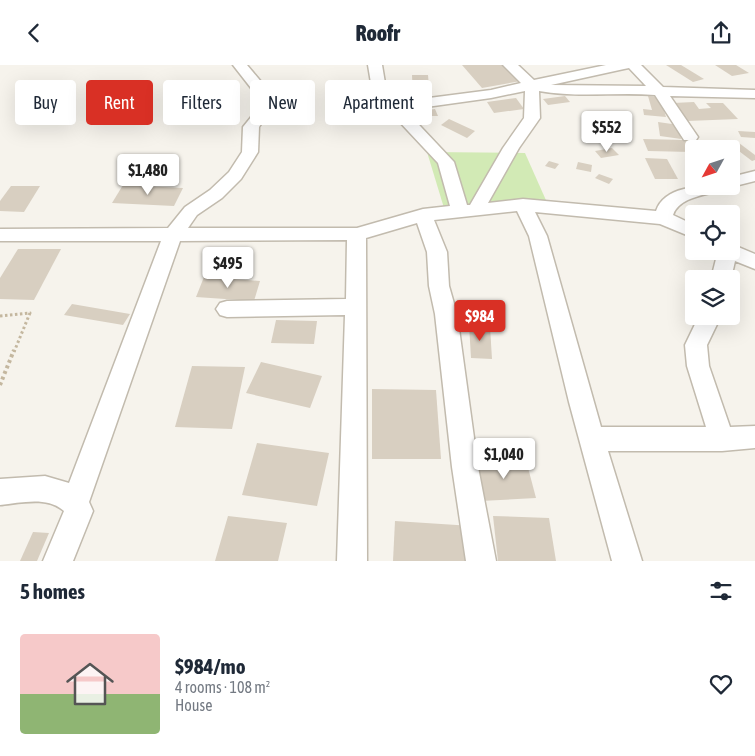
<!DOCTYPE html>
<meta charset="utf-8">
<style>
body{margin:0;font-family:"Asap Condensed",sans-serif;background:#f2f2f3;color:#1f2937;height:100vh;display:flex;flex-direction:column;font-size:19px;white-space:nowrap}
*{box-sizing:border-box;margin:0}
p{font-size:16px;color:#747a83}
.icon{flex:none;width:28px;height:28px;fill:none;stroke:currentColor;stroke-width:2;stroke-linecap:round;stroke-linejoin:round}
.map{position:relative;height:496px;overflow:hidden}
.panel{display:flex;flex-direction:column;background:#fff;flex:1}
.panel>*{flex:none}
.guide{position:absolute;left:15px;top:15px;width:500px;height:45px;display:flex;gap:10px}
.needle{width:32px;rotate:230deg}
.tools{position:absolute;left:685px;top:75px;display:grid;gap:10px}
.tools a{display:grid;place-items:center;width:55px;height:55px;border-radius:5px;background:#fff;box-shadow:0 5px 20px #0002;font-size:25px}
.price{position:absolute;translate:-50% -42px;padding:0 11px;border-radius:5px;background:#fff;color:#222;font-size:16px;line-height:32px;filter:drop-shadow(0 1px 2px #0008)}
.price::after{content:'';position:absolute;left:50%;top:30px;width:15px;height:11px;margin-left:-8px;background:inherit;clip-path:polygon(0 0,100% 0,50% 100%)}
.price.current{background:#d93025;color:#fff}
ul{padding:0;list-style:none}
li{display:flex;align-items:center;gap:15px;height:125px;padding:0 20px}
li span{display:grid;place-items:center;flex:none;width:140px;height:100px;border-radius:5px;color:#555}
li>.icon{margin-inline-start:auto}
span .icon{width:60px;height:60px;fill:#fffc;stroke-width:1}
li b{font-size:21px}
h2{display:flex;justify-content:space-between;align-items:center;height:60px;padding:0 20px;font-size:21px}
.chip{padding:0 18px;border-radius:5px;background:#fff;box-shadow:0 5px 20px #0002;font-size:18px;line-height:45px}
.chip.current{background:#d93025;color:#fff}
header{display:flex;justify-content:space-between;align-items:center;height:65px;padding:0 20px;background:#fff;font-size:22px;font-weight:800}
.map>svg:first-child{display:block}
.green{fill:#d2eab5}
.building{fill:#d8cfc1}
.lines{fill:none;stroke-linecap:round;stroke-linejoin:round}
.minor-casing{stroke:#c2bbae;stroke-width:3}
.path-far1{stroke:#c4b79f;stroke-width:3;stroke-dasharray:2.5 2.5;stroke-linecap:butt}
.path{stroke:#c4b79f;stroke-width:4;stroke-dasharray:3 3;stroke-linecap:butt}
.minor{fill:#fff;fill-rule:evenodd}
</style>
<header><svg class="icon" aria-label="back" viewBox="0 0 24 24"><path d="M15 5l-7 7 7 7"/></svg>Roofr<svg class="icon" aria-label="share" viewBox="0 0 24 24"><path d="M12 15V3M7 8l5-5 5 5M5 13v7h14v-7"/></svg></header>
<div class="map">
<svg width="755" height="496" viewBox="0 0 755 496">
<rect width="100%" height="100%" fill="#f6f3ec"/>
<path class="green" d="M427 87 525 88 549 142 444 143Z"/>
<g class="building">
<path d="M462 0H505L521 16 482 23Z"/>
<path d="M666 0H681L704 14 693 17Z"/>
<path d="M715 0H736L749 8 732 11Z"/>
<path d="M412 10H428L430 32H413Z"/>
<path d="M565 31 570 37 548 40 543 34Z"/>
<path d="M648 31 660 32 666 52 644 50 643 44 652 45Z"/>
<path d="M516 33 524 44 494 48 487 37Z"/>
<path d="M694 37 699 44 711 43 706 38H723L738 54 687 56 673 38Z"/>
<path d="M435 44 438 51H429L427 45Z"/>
<path d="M449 54 475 66 467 73 441 60Z"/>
<path d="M658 57 679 60 681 74 660 71Z"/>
<path d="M738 66 755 67V73L741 72Z"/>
<path d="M643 74 685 75 691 87 648 86Z"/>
<path d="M735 75 755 90V95L752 96 727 77Z"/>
<path d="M697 77 716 78 718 84H699Z"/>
<path d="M612 83 619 90 601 93 595 86Z"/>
<path d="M645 93 667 94 678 114H655Z"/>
<path d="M549 96 559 99 555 104 545 101Z"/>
<path d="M578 97 592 100 591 107 576 104Z"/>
<path d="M599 109 613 114 609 119 595 113Z"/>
<path d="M123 120 183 123 174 141 112 138Z"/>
<path d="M11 121H40L24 147 0 146V136Z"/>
<path d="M18 184H61L34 235 0 234V213Z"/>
<path d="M204 212 260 216 254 236 196 232Z"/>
<path d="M72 239 130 249 123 260 64 250Z"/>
<path d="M276 255 317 256 314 279 271 278Z"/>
<path d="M469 259 490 261 492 294 471 293Z"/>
<path d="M261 297 322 311 310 343 246 328Z"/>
<path d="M192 301 245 302 232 364 175 362Z"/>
<path d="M372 324 436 325 441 394H372Z"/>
<path d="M257 378 329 388 317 441 242 430Z"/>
<path d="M526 395 536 433 481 436 474 397Z"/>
<path d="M228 451 287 458 278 496H215Z"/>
<path d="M493 451 549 453 556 496H498Z"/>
<path d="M395 456 472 461 474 496H393Z"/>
<path d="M33 467 49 468 37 496H20Z"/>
</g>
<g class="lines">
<defs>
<g id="minor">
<path d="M233 0H247L263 19 270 33V46L259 62 258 87 241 114 222 133 197 150 188 163H357L423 144 450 141 438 98 379 35 372 24 368 0H382L386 24 398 37 491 25 521 18 503 0H518L534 15 606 0H641L663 22 755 25V33L670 31 698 72 696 75H684L655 30C617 27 577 33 539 26L540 53 519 83 488 138 523 134 656 146C665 120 702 121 724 121L722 125C706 130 679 132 673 150L694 160V173L660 159 535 147 547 171 601 362H706L687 301 685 280 699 251H721L707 280 709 301 730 362 755 361V383L722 386H608L642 496H612L569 337 529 171 517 146 434 155 447 187 449 221 457 249 478 402 496 496H466L452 402 435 249 429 221 427 187 417 158 366 173 367 496H337L345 250 227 252 220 250 216 244 220 238 227 236 346 234 347 175 180 176 89 437 93 446 73 496H43L64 446C47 431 21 438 0 440V414L45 411 69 418 161 176H0V164L168 163 185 142 210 125 229 107 242 87 243 62 256 46V33L251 23ZM629 3 646 21 551 20 624 4ZM525 26 524 53 503 83 470 140H467L454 97 405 45 491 33Z"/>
<path d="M755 106V116L731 122 727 121H731V112Z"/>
<path d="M731 179 755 189V204L735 196 731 214H711L718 186H731Z"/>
</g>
</defs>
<use href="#minor" class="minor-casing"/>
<path class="path-far1" d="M0 251 30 248 14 287"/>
<path class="path" d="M0 320 14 285"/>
<use href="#minor" class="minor"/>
</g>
</svg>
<div class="tools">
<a><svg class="needle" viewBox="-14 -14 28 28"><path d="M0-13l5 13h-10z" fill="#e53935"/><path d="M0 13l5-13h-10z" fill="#747a83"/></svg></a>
<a><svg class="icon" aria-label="locate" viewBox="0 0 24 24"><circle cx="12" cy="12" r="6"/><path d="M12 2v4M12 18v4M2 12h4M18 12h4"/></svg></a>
<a><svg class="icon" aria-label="layers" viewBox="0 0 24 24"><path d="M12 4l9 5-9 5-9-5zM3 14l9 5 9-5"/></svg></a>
</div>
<b class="price" style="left:607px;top:88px">$552</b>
<b class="price" style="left:148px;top:131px">$1,480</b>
<b class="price" style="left:228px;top:224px">$495</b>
<b class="price current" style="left:480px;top:277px">$984</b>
<b class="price" style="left:504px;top:415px">$1,040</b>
<div class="guide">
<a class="chip">Buy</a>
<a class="chip current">Rent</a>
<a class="chip">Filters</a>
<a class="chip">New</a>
<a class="chip">Apartment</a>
</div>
</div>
<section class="panel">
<h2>5 homes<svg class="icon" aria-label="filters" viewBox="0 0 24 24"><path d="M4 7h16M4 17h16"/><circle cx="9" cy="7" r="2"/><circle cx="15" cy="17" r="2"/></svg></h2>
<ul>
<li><span style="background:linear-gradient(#f6c9c9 60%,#8fb573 0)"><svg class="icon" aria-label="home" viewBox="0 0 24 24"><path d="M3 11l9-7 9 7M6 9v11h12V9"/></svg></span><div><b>$984/mo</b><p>4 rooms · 108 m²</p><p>House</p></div><svg class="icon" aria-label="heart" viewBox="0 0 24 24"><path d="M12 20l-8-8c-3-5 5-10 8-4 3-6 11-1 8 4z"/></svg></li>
</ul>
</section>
